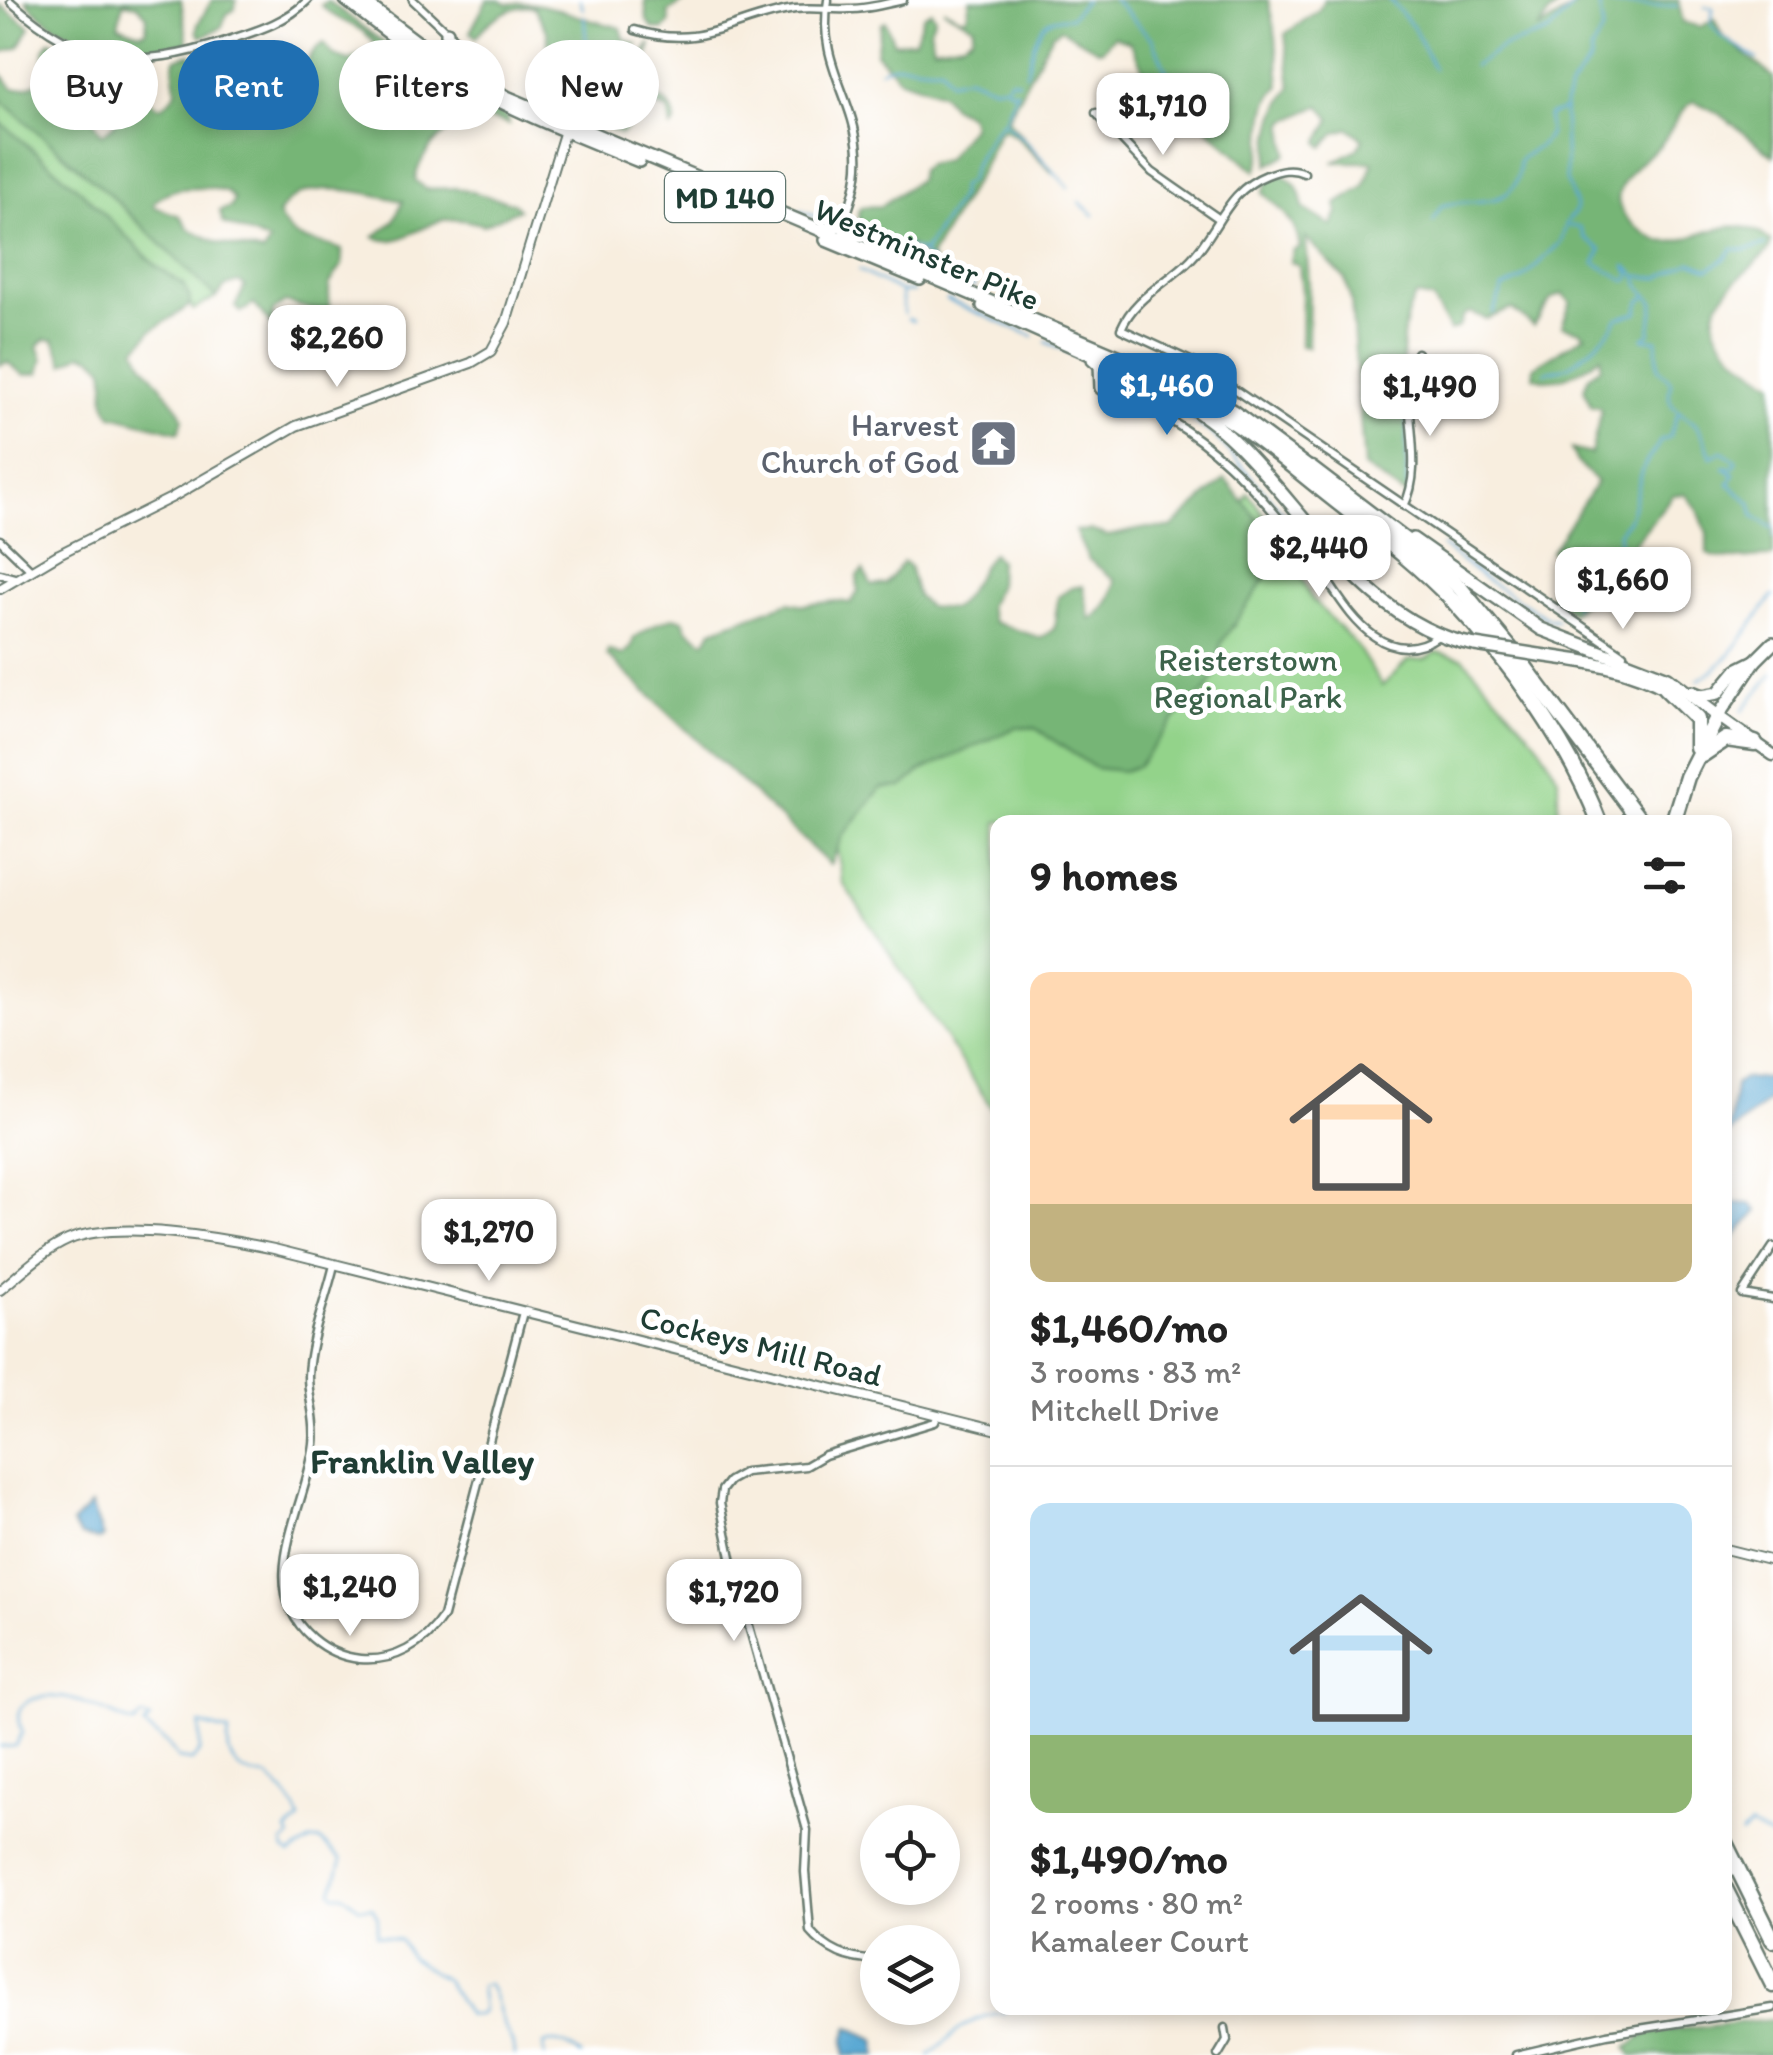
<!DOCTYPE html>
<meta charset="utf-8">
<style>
body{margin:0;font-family:Itim,sans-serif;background:#f6f6f6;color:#222;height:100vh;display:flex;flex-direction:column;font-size:38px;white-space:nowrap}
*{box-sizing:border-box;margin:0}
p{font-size:32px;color:#767676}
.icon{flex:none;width:55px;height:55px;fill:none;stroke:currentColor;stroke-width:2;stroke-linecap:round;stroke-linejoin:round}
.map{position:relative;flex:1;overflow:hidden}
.side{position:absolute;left:990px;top:815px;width:742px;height:1200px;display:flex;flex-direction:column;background:#fff;border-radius:20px;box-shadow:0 5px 15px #0003}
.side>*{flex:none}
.banner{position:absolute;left:30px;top:40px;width:810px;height:90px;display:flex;gap:20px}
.tools{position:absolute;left:860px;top:1805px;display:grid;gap:20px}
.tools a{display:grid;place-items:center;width:100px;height:100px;border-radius:50%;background:#fff;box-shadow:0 5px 15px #0003;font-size:50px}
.price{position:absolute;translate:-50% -85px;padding:0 22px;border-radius:20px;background:#fff;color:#222;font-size:32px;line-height:65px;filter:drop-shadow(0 2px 5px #0008)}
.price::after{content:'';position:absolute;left:50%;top:60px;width:30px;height:22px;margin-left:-15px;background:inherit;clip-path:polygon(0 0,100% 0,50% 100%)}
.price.active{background:#1f6fb2;color:#fff}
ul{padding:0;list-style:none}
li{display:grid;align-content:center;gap:20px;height:530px;padding:0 40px}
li+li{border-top:2px solid #e0e0e0}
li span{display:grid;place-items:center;height:310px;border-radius:20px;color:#555}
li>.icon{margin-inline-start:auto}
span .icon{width:180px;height:180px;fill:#fffc;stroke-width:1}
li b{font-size:42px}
h2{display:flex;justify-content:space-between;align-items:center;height:120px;padding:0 40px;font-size:42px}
.pill{padding:0 35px;border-radius:45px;background:#fff;box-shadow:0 5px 15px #0003;font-size:35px;line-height:90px}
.pill.active{background:#1f6fb2;color:#fff}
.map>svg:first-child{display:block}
.green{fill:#93d38a;stroke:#59885f;stroke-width:2.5}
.forest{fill:#76b576;stroke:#4a7955;stroke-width:2.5;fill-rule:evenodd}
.water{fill:#59a7d3;stroke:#3c7284;stroke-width:2.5}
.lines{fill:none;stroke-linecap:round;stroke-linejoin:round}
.stream{stroke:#59a7d3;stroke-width:2.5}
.minor-casing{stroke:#6b7b70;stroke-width:11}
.tertiary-casing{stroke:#6b7b70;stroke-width:12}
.primary-casing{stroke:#6b7b70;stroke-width:15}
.trunk-casing{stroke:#6b7b70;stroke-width:16}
.motorway-casing{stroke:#6b7b70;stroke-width:19}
.minor{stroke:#fff;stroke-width:6}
.tertiary{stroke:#fff;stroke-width:8}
.primary{stroke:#fff;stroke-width:10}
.trunk{stroke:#fff;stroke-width:11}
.motorway{stroke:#fff;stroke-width:14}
.trunk-bridge-casing{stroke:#6b7b70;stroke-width:16;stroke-linecap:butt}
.trunk-bridge{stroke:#fff;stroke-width:11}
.labels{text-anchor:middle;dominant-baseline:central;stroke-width:10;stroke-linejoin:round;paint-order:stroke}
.shield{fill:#fff;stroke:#627771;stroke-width:2.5}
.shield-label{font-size:30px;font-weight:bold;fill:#1f3d34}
.street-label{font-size:32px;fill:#1f3d34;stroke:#fff}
.worship-label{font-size:32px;fill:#5b616d;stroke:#fff;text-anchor:end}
.park-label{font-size:32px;fill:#3c624a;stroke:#fff}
.neighbourhood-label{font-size:35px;font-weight:bold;fill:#1f3d34;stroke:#fff}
</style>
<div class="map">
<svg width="1773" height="2055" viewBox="0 0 1773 2055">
<rect width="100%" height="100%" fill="#fff"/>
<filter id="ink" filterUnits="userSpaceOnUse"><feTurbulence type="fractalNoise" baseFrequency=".01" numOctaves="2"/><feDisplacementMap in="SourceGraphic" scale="20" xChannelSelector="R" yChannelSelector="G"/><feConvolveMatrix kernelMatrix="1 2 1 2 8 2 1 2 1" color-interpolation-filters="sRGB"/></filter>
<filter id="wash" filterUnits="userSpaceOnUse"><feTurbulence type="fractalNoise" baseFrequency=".0048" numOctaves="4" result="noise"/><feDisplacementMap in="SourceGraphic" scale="40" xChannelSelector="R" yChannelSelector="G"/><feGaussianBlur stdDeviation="2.25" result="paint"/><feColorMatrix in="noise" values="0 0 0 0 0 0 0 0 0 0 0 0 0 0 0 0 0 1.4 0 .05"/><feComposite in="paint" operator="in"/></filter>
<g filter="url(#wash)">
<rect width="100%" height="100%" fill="#f8eedf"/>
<g class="green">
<path d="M0 99 108 193 216 297 193 310 182 284 156 266 80 190 0 122Z"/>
<path d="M1248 493 1287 546 1311 598 1357 646 1382 686 1408 660 1425 659 1437 652 1463 658 1537 742 1558 777V822H998L997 1116 843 883 835 839 917 687 1123 691Z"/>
</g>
<g class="forest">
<path d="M26 0H181L188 44C172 46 156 50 140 51 105 53 46 29 26 0ZM123 3 137 5 147 16 146 31 140 33 118 25Z"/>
<path d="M212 0H236L234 10 227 14 221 28 201 37 197 32 198 24Z"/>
<path d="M487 0H500L508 4C534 0 557 9 581 17 594 22 608 24 621 28L624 39 638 45 633 52 619 45 610 47 602 63C607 74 624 77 635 77L640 59 651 43 646 66 635 90C655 98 675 99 675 124L671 128 668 110 653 105C644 116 632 125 621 134L572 115C581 114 589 114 594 105 608 81 564 64 548 55V33L534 7C512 4 489 19 476 37L470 32Z"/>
<path d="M645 0H687L668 12 670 22 663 30 653 28 647 21Z"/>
<path d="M970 0H1268L1276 38 1280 86C1255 107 1270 144 1256 171L1211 132 1189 103 1144 71 1130 42 1114 36 1103 49 1098 50 1061 29 1052 34 1007 119 1053 173 1017 137 1004 129 999 131 981 170 930 257 941 272 909 245 860 232 858 212 861 207 881 206 918 180 920 170 927 164 945 160 972 125 969 115 952 106 941 93 900 79 876 53 881 24 885 21 894 43 915 40 923 16 931 11 935 17 930 29 934 47 963 42 972 36 974 26 943 9 962 18 967 16Z"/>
<path d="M1324 0H1566L1548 15 1538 30 1584 0H1678L1683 22 1700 27 1715 19 1723 36 1773 77V156L1720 114 1694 101C1678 111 1673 129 1662 143 1657 150 1650 153 1644 159 1606 192 1611 215 1655 239 1684 254 1731 202 1771 242L1768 251C1753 267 1728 285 1718 304 1701 338 1750 368 1773 382V557C1751 556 1727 564 1707 554V533L1698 510 1685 494 1673 495 1617 565 1572 613 1549 596C1564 580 1562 569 1551 551L1597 482 1577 462 1571 449 1591 454 1601 411 1599 407 1591 406 1584 389 1589 375 1601 367V356C1582 370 1559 387 1533 376L1534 367 1585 335 1581 331 1562 326 1571 302 1562 294 1551 299 1534 326 1512 309 1486 319 1470 312 1463 316 1459 327 1450 331 1432 299 1416 296C1392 334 1407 392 1407 435 1407 457 1406 477 1409 498L1364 467 1351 301 1345 279 1306 238 1309 284 1308 347 1301 346 1302 292 1299 266 1291 262 1293 251 1300 248C1296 221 1283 211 1263 193L1270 178 1282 174C1296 184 1303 190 1303 208L1332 226 1338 212 1337 204 1364 187 1373 162H1333L1357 149 1363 139 1349 128 1335 133 1323 147 1319 142 1331 119 1321 106C1310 107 1301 117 1287 120L1284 127 1288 154 1268 165C1271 130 1271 117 1291 87L1285 34 1319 10Z"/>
<path d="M327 1C371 31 410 66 457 93 473 102 491 107 507 117L509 125C469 105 422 141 415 180L426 189 457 188 514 203 519 209 484 225C470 221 458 218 443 220 421 225 398 249 374 237L393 222 403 201C367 194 299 172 278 215 298 250 311 236 342 250V265L329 285V308L314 310 285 302 273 311 272 326 254 304 241 312 235 307 245 286 239 282 226 286 216 297 108 193 0 99V72L13 88C25 90 42 83 47 73L43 67 45 48 50 41 79 53 84 59 94 121 102 134C132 115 122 92 136 66 141 81 144 102 161 107 188 89 169 84 175 59L191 54C203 85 210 89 243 94L254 68 269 86C313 93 296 57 324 43L334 56 349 61 376 46C364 24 336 23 321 5ZM210 188 227 192 234 199 231 207 220 211 223 223 270 242 263 253 218 243 189 229 180 216 155 207 154 203C168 186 190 188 210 188Z"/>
<path d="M0 5 30 27 19 47 0 53Z"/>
<path d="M0 122 80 190 156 266 183 284 190 298 189 306 151 331 136 349 143 363 180 410 183 418 179 432 112 415C92 392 124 365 82 354L64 364 54 340 45 339 38 346 43 359 39 373 24 375 7 362 0 365Z"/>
<path d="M1225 479 1280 547 1281 556 1221 643 1216 674 1206 691 1175 719 1138 766 1123 771 1095 768 1035 728 1017 727 921 771 902 787 881 788 842 837 830 865 607 655 608 650 622 655 631 648 634 638 656 624 675 617 683 620 687 629 705 642 712 630 789 602 804 605 836 601 851 603 858 592 857 576 863 570 872 586 886 584 903 562 909 566 917 596 928 607 952 609C971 594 976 571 992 553L999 561 998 585 988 607 993 622 1041 638 1054 629 1058 597 1071 588 1083 586 1090 619C1105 612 1113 595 1115 580L1088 559 1075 531 1090 530 1108 536 1147 528H1171Z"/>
<path d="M1772 2019 1773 2055H1632L1627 2048 1647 2033Z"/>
</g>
<g class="water">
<path d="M1773 1077V1097L1728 1135 1735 1085 1742 1079Z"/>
<path d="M1725 1202 1751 1204 1758 1211 1725 1248Z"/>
<path d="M91 1505 103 1537 100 1540 81 1536 72 1524Z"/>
<path d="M849 2027 875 2039 878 2055H845V2037Z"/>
</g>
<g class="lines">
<g class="stream">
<path d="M580 0 583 9"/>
<path d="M1114 0 1153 40 1167 73 1217 117"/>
<path d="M1390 0 1413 27 1434 69"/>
<path d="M1600 0 1611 5 1677 6"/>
<path d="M1705 7 1713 8 1711 24 1721 36 1757 59"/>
<path d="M584 16 588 60 598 82"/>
<path d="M1474 66 1503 47 1549 32 1579 0"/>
<path d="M880 70C904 58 916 70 941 67L950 81 968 77 994 87 1006 85 1010 79 1018 81"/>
<path d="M1026 74C1030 60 1035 30 1047 22 1053 17 1063 18 1071 17L1085 0"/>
<path d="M1005 118 1017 90 1011 91 1007 87"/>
<path d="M1002 121 1026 141 1068 187"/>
<path d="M1079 202 1094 215"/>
<path d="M800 211 831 222"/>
<path d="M1433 222 1441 206C1477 196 1519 213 1519 161 1529 149 1540 151 1549 135L1548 116 1564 110"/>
<path d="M1569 226 1580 227 1584 237 1601 250 1595 263 1627 281 1631 277 1626 266 1637 276 1640 286 1654 303 1650 334 1643 338 1657 340 1658 368 1671 382C1663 412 1682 409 1697 426 1703 434 1708 447 1711 457L1722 451 1736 461 1734 467H1724L1734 475 1729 484 1751 503 1754 516 1773 528"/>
<path d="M852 232 921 251"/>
<path d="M923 253 934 266 975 287"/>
<path d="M922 254 960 196 961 186 969 181C973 161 990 133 1004 120"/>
<path d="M859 270 901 292H913"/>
<path d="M1639 276 1659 278 1691 262 1709 269 1726 258 1732 249 1746 250 1765 245"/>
<path d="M901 293 904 314"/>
<path d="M947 300 1033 336"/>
<path d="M1493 313 1503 288 1522 279 1561 242 1567 222 1575 212 1576 206 1566 180 1564 104 1571 86 1590 61 1591 51 1603 30 1598 0"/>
<path d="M908 319 913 321"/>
<path d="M1046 342 1088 360"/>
<path d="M1545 372C1552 370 1564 369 1570 365 1585 354 1610 335 1618 318L1637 313 1640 302 1646 297"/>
<path d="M1110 378 1175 408 1214 435 1286 516"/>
<path d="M1407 408V487"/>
<path d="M1773 534V535"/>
<path d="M1442 546 1482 577 1549 619 1557 620"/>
<path d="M1574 607 1577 600 1575 589 1590 572H1595C1600 568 1617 548 1619 541 1619 538 1618 535 1618 533 1620 528 1625 525 1628 520 1636 503 1637 484 1644 467 1648 457 1656 451 1660 441L1669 437 1678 413"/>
<path d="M1698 680C1732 662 1749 626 1773 596"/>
<path d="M1742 711 1773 673"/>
<path d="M0 1747 16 1746 22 1732C10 1705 30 1695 56 1697 81 1698 111 1715 134 1724L142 1716 150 1719 144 1726 169 1745 178 1759 192 1761 200 1751V1724L229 1732C224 1762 240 1775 268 1777 280 1788 297 1804 300 1820L287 1831 290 1838 283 1843 284 1850 290 1854 311 1841 320 1840 342 1860 332 1891 335 1895H343L360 1908 372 1907 378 1918 376 1935 400 1940 410 1957 445 1980 468 2015H478L483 2010 480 1986 488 1984C498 1999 496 2008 503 2024 508 2036 514 2041 514 2055"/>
<path d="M1741 1835 1750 1826 1773 1839"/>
<path d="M545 2055 544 2044C556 2038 571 2046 581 2055"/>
<path d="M930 2055C953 2034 973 2014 1004 2013L1009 2008"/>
</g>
</g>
</g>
<g filter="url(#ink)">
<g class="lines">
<defs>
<g id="minor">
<path d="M413 0 488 71"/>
<path d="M828 0C817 63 854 96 858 152 860 176 853 199 844 221"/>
<path d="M11 2C83 66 136 70 226 41 256 31 285 23 308 0"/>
<path d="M635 30C704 51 732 18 795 9 813 7 831 10 849 9 868 9 885 4 903 0"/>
<path d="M1096 113 1152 172 1218 218"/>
<path d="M1304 173C1291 167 1280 170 1267 175 1226 191 1219 230 1191 259 1167 284 1135 296 1121 329L1197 364 1623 654 1621 658"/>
<path d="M1113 394C1203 424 1260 492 1316 565 1334 588 1349 619 1374 636 1395 651 1418 650 1438 636"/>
<path d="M1404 506C1428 460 1395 395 1417 353"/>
<path d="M0 540 31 570"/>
<path d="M0 574 14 578"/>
<path d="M1773 1247 1742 1294 1773 1299"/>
<path d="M334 1265C326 1300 309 1340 308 1376 308 1399 317 1420 314 1444 307 1506 252 1586 312 1638 326 1650 341 1657 360 1659 394 1662 424 1645 443 1616L523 1312"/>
<path d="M878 1960C850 1961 828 1952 810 1931L805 1872 807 1830 735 1577 720 1503 722 1490 729 1481 745 1472 806 1466 825 1455 935 1422 937 1417"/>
<path d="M1218 2055 1227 2040 1225 2028"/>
<path d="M1516 2055 1607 2034 1773 2008"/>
</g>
<g id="tertiary">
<path d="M0 589 59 554 171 498 296 426 471 363 491 351 506 323 566 127"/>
<path d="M0 1290C21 1273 43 1251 68 1240 116 1219 223 1238 274 1249L998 1430"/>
<path d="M1725 1549 1773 1561"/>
</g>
<path id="primary" d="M1718 716 1773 755"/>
<g id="trunk">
<path d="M346 0C383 29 420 58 461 81 518 113 579 136 639 161"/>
<path d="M361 0 438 58 507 97 1196 389 1233 411 1315 472"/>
<path d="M447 32V52L454 65"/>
<path d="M823 228H834L843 222 845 232 854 242"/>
<path d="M826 240 920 279"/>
<path d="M983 306 1112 364"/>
<path d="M1093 359 1100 365 1101 388 1113 394"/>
<path d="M1173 395C1195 409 1216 423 1234 441 1309 513 1366 625 1475 645"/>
<path d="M1413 539 1541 629 1668 678 1718 716"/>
<path d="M1539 655C1585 661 1630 667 1670 691"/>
<path d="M1692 692 1702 696 1718 693 1737 670 1755 661"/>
<path d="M1718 716 1755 661 1773 643"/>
</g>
<g id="motorway">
<path d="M1107 361C1141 376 1178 389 1211 408 1250 430 1286 461 1321 489 1366 525 1414 560 1454 602 1509 660 1571 747 1599 822"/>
<path d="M1311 469 1420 552 1460 588 1518 658 1641 822"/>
<path d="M1665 688 1697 719V747"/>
<path d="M1702 755 1726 739 1755 743"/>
<path d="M1673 822 1687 777 1718 716"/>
<path d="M1725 1843 1773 1940"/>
<path d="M1725 1889 1773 1985"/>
</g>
</defs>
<use href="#minor" class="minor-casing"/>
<use href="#tertiary" class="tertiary-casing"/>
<use href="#primary" class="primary-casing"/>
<use href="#trunk" class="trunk-casing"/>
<use href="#motorway" class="motorway-casing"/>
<use href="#minor" class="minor"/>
<use href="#tertiary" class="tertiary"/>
<use href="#primary" class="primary"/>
<use href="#trunk" class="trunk"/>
<use href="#motorway" class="motorway"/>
<defs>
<path id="trunk-bridge" d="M1475 645 1539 655"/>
</defs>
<use href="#trunk-bridge" class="trunk-bridge-casing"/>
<use href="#trunk-bridge" class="trunk-bridge"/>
</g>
</g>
<defs>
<symbol id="temple-square" viewBox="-11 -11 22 22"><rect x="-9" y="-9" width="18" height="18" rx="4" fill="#6b7280" stroke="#fff"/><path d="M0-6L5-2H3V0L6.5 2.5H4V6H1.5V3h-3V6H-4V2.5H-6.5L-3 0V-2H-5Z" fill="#fff"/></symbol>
</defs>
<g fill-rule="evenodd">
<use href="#temple-square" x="966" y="416" width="55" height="55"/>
</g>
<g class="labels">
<rect class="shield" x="665" y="172" width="120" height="50" rx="8"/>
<g class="shield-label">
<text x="725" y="197">MD 140</text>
</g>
<g class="street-label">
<text transform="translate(927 254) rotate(23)">Westminster Pike</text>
<text transform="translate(761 1346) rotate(14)">Cockeys Mill Road</text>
</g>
<g class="worship-label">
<text x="959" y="425">Harvest<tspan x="959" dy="37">Church of God</tspan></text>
</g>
<g class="park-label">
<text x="1248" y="660">Reisterstown<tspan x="1248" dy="37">Regional Park</tspan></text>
</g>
<g class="neighbourhood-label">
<text x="422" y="1461">Franklin Valley</text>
</g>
</g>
</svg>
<div class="tools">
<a><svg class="icon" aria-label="locate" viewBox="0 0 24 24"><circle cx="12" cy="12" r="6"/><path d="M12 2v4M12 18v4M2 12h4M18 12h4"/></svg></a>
<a><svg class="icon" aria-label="layers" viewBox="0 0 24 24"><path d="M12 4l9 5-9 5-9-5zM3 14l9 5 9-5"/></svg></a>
</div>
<b class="price" style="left:1163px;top:158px">$1,710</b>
<b class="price" style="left:337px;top:390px">$2,260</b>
<b class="price active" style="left:1167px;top:438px">$1,460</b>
<b class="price" style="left:1430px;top:439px">$1,490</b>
<b class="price" style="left:1319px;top:600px">$2,440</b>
<b class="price" style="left:1623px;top:632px">$1,660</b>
<b class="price" style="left:489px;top:1284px">$1,270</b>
<b class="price" style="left:350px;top:1639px">$1,240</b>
<b class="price" style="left:734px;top:1644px">$1,720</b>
<div class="banner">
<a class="pill">Buy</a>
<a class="pill active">Rent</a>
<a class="pill">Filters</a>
<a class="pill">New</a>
</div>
<section class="side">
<h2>9 homes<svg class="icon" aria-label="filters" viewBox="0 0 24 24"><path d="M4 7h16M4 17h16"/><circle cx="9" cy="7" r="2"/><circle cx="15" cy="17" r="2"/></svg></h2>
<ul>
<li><span style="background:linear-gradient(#ffd9b3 75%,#c2b280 0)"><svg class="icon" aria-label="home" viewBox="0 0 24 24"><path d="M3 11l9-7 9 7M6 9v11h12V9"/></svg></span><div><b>$1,460/mo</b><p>3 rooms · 83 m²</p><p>Mitchell Drive</p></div></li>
<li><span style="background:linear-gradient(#bfe0f5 75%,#8fb573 0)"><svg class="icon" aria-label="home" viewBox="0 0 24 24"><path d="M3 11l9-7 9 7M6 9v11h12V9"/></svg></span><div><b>$1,490/mo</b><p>2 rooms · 80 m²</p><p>Kamaleer Court</p></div></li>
</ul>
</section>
</div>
